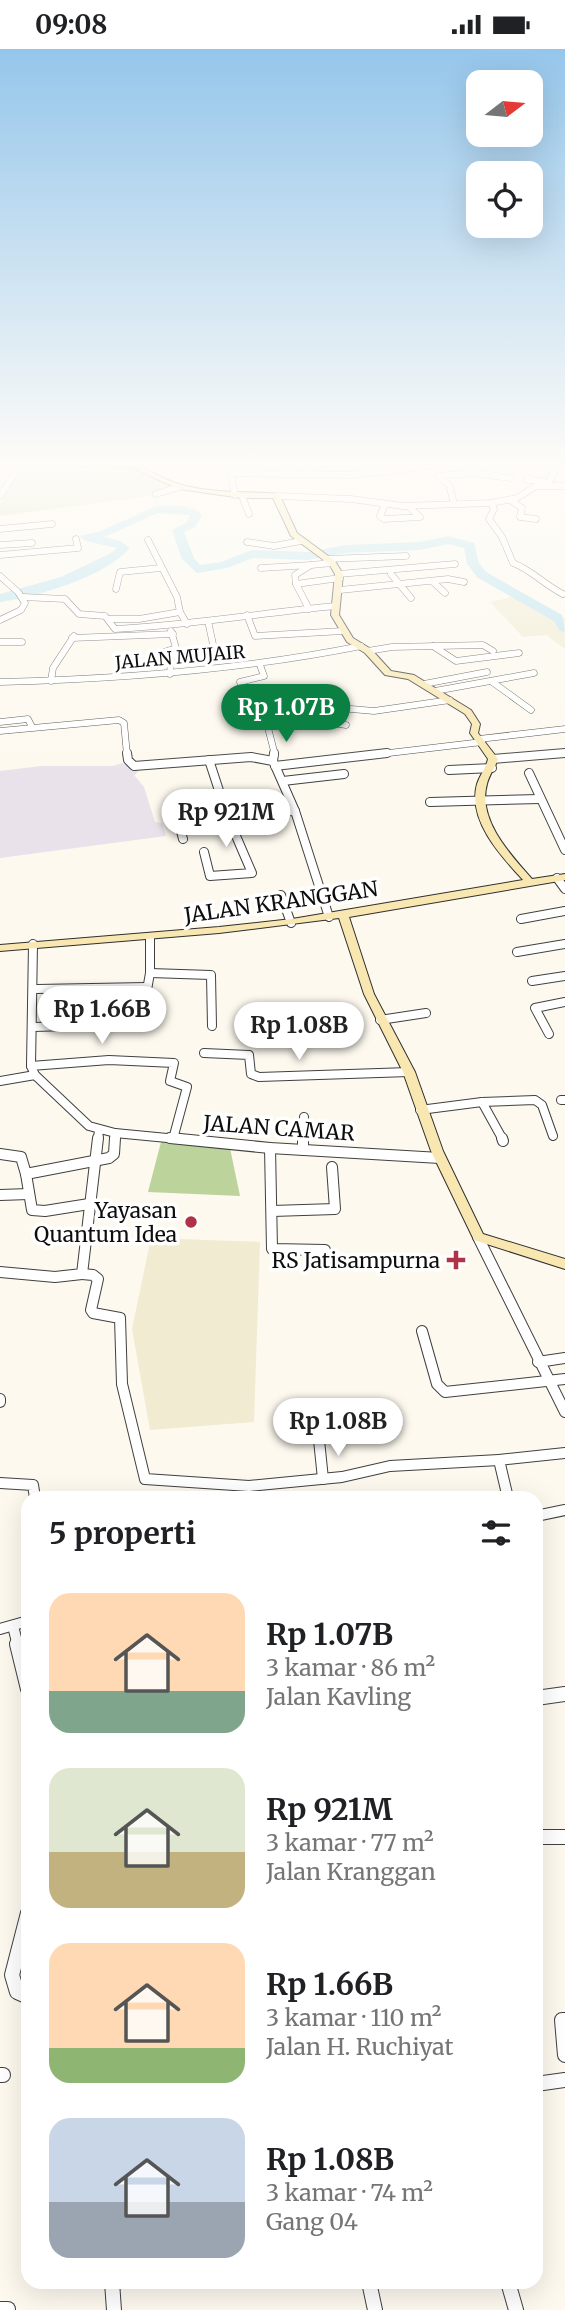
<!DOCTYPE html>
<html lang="id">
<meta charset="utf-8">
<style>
body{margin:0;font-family:Merriweather,serif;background:#f2f2f2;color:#202124;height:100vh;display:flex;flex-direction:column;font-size:26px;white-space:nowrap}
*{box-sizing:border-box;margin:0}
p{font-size:23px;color:#757577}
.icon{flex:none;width:38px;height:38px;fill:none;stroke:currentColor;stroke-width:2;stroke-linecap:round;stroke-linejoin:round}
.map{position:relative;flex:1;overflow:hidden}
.side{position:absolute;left:21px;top:1442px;width:522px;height:798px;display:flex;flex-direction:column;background:#fff;border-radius:21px;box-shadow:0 7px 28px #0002}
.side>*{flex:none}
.needle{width:46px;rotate:74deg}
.buttons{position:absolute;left:466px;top:21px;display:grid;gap:14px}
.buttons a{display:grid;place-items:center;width:77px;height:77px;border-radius:14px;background:#fff;box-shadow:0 7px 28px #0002;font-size:35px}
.price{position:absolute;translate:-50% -60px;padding:0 16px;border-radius:24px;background:#fff;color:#222;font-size:23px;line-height:46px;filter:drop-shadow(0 2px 4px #0008)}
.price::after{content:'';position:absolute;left:50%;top:42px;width:21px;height:16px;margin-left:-10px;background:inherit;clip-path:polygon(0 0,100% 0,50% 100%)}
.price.current{background:#0b8043;color:#fff}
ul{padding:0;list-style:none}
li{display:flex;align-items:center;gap:21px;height:175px;padding:0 28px}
li span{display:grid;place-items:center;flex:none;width:196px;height:140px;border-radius:21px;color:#555}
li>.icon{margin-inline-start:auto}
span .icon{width:84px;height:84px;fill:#fffc;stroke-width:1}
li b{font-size:30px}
h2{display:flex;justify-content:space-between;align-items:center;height:84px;padding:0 28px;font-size:30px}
.status{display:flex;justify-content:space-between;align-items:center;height:49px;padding:0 35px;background:#fff;direction:ltr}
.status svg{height:19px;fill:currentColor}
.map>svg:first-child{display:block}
.industrial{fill:#e9e2eb}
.farmland{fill:#f1ebd1}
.forest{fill:#bcd49c}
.cemetery{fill:#d8dec2}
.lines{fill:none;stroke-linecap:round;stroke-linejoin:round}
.river{fill:#b8e2f0;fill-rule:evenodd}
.street-far3-casing{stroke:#404040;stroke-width:7}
.street-far2-casing{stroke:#404040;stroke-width:10}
.street-far1-casing{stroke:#404040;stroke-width:12}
.street-casing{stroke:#404040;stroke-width:16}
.secondary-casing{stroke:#2f2f2f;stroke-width:2}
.street-far3{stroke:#fff;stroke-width:6}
.street-far2{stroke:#fff;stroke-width:8}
.street-far1{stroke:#fff;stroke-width:10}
.street{stroke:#fff;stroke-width:14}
.secondary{fill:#f8e7b0;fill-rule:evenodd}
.poi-dot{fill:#b03247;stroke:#fff;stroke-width:2.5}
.labels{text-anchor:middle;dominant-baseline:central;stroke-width:7;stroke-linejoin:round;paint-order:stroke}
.far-street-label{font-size:18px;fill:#0d0d0d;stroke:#fff}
.street-label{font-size:21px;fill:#0d0d0d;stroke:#fff}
.poi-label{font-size:21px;fill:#0d0d0d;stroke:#fff;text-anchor:end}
</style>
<div class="status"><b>09:08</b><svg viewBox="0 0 49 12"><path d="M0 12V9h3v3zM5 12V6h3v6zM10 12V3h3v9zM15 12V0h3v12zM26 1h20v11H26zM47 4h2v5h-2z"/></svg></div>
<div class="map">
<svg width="565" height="2261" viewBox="0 0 565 2261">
<rect width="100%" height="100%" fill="#fdf9ef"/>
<path class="industrial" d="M122 714 139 722 134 726 144 738 155 773 162 774 166 787 0 809V722L41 717H113Z"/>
<g class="farmland">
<path d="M516 547 565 569V600L546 586 523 588 490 553Z"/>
<path d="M151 1189 260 1193 254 1373 150 1381 132 1280Z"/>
</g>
<path class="forest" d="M161 1093 230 1099 240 1147 148 1143Z"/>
<path class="cemetery" d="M27 415 139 419C154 425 164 434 179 441L172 444 0 467V455Z"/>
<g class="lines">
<path class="river" d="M156 457C171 457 192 454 202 466L195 478 184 483 194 509 200 516 221 513 252 501 307 503 346 496 420 493 448 487 474 494 479 514 486 523 562 566 565 583 560 582 554 572 478 529 467 515 464 499 448 495 420 501 346 504 307 511 253 509 227 519 197 524 182 510 172 481 186 474 190 466 158 464 104 488 120 492 130 499C105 528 38 547 0 553V545L61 528 111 504 117 499 86 492 79 487 101 482Z"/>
<defs>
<g id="street-far3">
<path d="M231 412 229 416 235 446"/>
<path d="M544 412 554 424 547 435"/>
<path d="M315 416 355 413 368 423"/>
<path d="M480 417 495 412"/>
<path d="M230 424 350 426 430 417"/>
<path d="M438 426 449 436 454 454"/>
<path d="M439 427 473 424 511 429"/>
<path d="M528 428 527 431 544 432"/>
<path d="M156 445 179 438"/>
<path d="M0 447 23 412"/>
<path d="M242 447 249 465"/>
<path d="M276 447 351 450 403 457 491 454 517 449 536 437H565"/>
<path d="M510 451 522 459 520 468 536 470"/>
<path d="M491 454 494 460 489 470 502 488 513 514C530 520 545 536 563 545"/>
<path d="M385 455 380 467 384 470 420 468 409 458"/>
<path d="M0 480 52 475"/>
<path d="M148 491 177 548 180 563 187 575"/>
<path d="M247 493 274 497 301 492"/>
<path d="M0 496 32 494"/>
<path d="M0 506 78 499 76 490"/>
<path d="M326 510 406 507"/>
<path d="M261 519 311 516"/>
<path d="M339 525 455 515"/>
<path d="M391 525 411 549"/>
<path d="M0 527 18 543 25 554 21 561 0 571"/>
<path d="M432 532 445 544"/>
<path d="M296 535 340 529"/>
<path d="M116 540 120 523 161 519"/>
<path d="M340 541 448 530 464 533"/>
<path d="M23 548 65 550 79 565 105 567 115 580C189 576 262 564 335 557"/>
<path d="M309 560 296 535 295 526 311 516 332 514"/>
<path d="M247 566 255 587 343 582"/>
<path d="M109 570H139L180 563"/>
<path d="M208 572 214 600"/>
<path d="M72 589 173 585"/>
<path d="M0 593H22"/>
<path d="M433 597 456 612 519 604"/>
<path d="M368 602 392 598 483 596 493 602"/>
<path d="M170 625 171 612 163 607 164 603 176 599 171 582"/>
<path d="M51 632 53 619 74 587"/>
<path d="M491 632 531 661"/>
<path d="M0 633C122 630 241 621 361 597"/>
<path d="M424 635 487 623"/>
<path d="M435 642 534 624"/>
<path d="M250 654 240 633 264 627 260 616"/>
<path d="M340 659 374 662 450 651"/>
<path d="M0 673 28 670 32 678"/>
<path d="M0 682 119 671 124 674 127 706"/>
<path d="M479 690 565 680"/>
<path d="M275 706 267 675 318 672 346 676"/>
<path d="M372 706 482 693"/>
<path d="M544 706 565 704"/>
</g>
<g id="street-far2">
<path d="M127 704 128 711 134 717 251 708 273 712 295 762 329 868"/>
<path d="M493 710 565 704"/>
<path d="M273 712 274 704"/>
<path d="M275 717 387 704"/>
<path d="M449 721 492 719"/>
<path d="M529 724 565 801"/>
<path d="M283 732 344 725"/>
<path d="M430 753 540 750"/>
<path d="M183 790 178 771 180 768 295 762"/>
<path d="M204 803 210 827 252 824 227 766 209 711"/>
<path d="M557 829 565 840"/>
<path d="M281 846 291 874"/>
<path d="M521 870 565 862"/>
<path d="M33 895 31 1017 35 1026 89 1077 115 1084 188 1091"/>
<path d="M517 903 565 895"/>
<path d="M150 924 211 926 212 977"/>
<path d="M532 932 565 927"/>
<path d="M37 940 147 938"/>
<path d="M380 971 426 964"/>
<path d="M33 978 141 975 150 924V888"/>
<path d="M549 985 535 959 565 953"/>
<path d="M204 1004 249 1006 251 1025 259 1028 409 1023"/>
<path d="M31 1017 109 1011 174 1014 170 1032 187 1038 173 1090"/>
<path d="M0 1032 35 1026"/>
<path d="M561 1051H565"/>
<path d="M482 1053 503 1091"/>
<path d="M420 1061 482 1053 535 1051 542 1056 553 1087"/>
<path d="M98 1091 99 1081"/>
<path d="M115 1091V1084"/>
<path d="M303 1091 304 1068"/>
</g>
<g id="street-far1">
<path d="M170 1089 270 1099 440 1109"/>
<path d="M502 1089 503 1092"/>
<path d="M270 1099 272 1200 325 1201"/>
<path d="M303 1101V1089"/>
<path d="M0 1105 21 1108 26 1125 109 1109 114 1105 115 1089"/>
<path d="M26 1125 32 1161 45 1162 89 1155"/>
<path d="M0 1146 29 1145"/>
<path d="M272 1162 335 1160 332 1118"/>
<path d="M478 1188 565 1363"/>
<path d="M0 1223 55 1228 82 1225 98 1089"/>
<path d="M82 1225 93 1226 98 1230 91 1261 93 1264 120 1269 122 1335 145 1430 249 1437 342 1428 390 1417 499 1411"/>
<path d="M422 1282 437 1335 445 1343 565 1330"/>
<path d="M538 1313 565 1309"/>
<path d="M0 1350V1353"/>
<path d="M319 1391 323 1430"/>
<path d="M0 1434 33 1436 35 1449"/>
<path d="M508 1449 499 1411 565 1404"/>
<path d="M536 1467 565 1461"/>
<path d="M13 1577 18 1597"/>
<path d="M0 1580 28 1572"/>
</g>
<g id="street">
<path d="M17 1595 28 1640"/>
<path d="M536 1649 565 1645"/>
<path d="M536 1788H565"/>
<path d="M28 1864 12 1926 17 1943 28 1948"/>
<path d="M565 1971H562L565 2006"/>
<path d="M0 2026H3"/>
<path d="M536 2035 565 2031"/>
<path d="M112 2233 114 2261"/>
<path d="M369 2233 375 2261"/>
<path d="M508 2233 516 2261"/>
<path d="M0 2260H8"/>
</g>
<path id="secondary" d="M0 412 133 415C150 419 162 431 179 435 211 445 246 442 279 445L297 484 335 512 343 525 339 566 353 589 371 600 391 622 414 626 471 661 480 675 478 684 498 710C495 719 489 726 487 735 477 771 511 806 532 830L565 825V831L349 868 374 945 415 1023 443 1102 483 1185 565 1210V1220L474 1191 431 1102 403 1023 364 945 339 869 219 884 0 902V896L219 878 292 870 523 831C501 807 467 771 477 735 480 726 486 719 488 710L470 684 472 675 465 665 408 630 385 626 365 604 347 593 331 566 335 525 329 515 291 487 273 449H242L179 440 133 419 0 414Z"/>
</defs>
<use href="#street-far3" class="street-far3-casing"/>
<use href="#street-far2" class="street-far2-casing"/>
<use href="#street-far1" class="street-far1-casing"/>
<use href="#street" class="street-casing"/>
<use href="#secondary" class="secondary-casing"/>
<use href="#street-far3" class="street-far3"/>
<use href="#street-far2" class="street-far2"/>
<use href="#street-far1" class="street-far1"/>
<use href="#street" class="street"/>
<use href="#secondary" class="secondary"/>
</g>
<linearGradient id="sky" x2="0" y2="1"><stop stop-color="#95c6eb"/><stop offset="0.57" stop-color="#fefcf8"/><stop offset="1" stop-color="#fefcf8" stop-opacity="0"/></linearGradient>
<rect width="565" height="728" fill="url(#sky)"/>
<g class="poi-dot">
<circle cx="191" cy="1173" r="7"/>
<path d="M452.5 1200.5h7v7h7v7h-7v7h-7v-7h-7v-7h7z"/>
</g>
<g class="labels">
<g class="far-street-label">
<text transform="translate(180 608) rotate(-5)">JALAN MUJAIR</text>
</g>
<g class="street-label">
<text transform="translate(281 853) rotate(-8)">JALAN KRANGGAN</text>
<text transform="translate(279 1079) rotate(4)">JALAN CAMAR</text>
</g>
<g class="poi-label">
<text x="177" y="1161">Yayasan<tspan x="177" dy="24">Quantum Idea</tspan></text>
<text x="440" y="1211">RS Jatisampurna</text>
</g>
</g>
</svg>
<div class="buttons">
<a><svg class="needle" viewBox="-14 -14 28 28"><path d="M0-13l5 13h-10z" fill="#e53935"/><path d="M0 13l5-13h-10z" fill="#757577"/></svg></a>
<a><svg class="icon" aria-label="locate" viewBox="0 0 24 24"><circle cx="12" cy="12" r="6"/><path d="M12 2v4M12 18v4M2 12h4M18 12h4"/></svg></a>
</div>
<b class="price current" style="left:286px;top:695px">Rp 1.07B</b>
<b class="price" style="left:226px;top:800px">Rp 921M</b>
<b class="price" style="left:102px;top:997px">Rp 1.66B</b>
<b class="price" style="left:299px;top:1013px">Rp 1.08B</b>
<b class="price" style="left:338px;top:1409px">Rp 1.08B</b>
<section class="side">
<h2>5 properti<svg class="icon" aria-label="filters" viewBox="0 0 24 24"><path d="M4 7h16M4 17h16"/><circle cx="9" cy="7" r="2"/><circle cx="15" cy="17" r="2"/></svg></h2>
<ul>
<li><span style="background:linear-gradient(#ffd9b3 70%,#7fa58c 0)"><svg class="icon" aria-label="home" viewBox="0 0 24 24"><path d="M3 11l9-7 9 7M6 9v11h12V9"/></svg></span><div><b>Rp 1.07B</b><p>3 kamar · 86 m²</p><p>Jalan Kavling</p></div></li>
<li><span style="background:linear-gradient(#dfe7d0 60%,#c2b280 0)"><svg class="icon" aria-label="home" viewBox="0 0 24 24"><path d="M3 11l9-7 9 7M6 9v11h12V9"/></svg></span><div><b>Rp 921M</b><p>3 kamar · 77 m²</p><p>Jalan Kranggan</p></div></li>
<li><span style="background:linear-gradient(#ffd9b3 75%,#8fb573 0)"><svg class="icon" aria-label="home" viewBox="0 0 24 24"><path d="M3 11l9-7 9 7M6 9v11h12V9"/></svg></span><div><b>Rp 1.66B</b><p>3 kamar · 110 m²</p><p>Jalan H. Ruchiyat</p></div></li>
<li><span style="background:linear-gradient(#c9d6e8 60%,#9aa5b1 0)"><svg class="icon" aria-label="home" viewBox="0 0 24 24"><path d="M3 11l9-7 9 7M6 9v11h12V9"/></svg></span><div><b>Rp 1.08B</b><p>3 kamar · 74 m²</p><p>Gang 04</p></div></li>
</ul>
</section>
</div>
